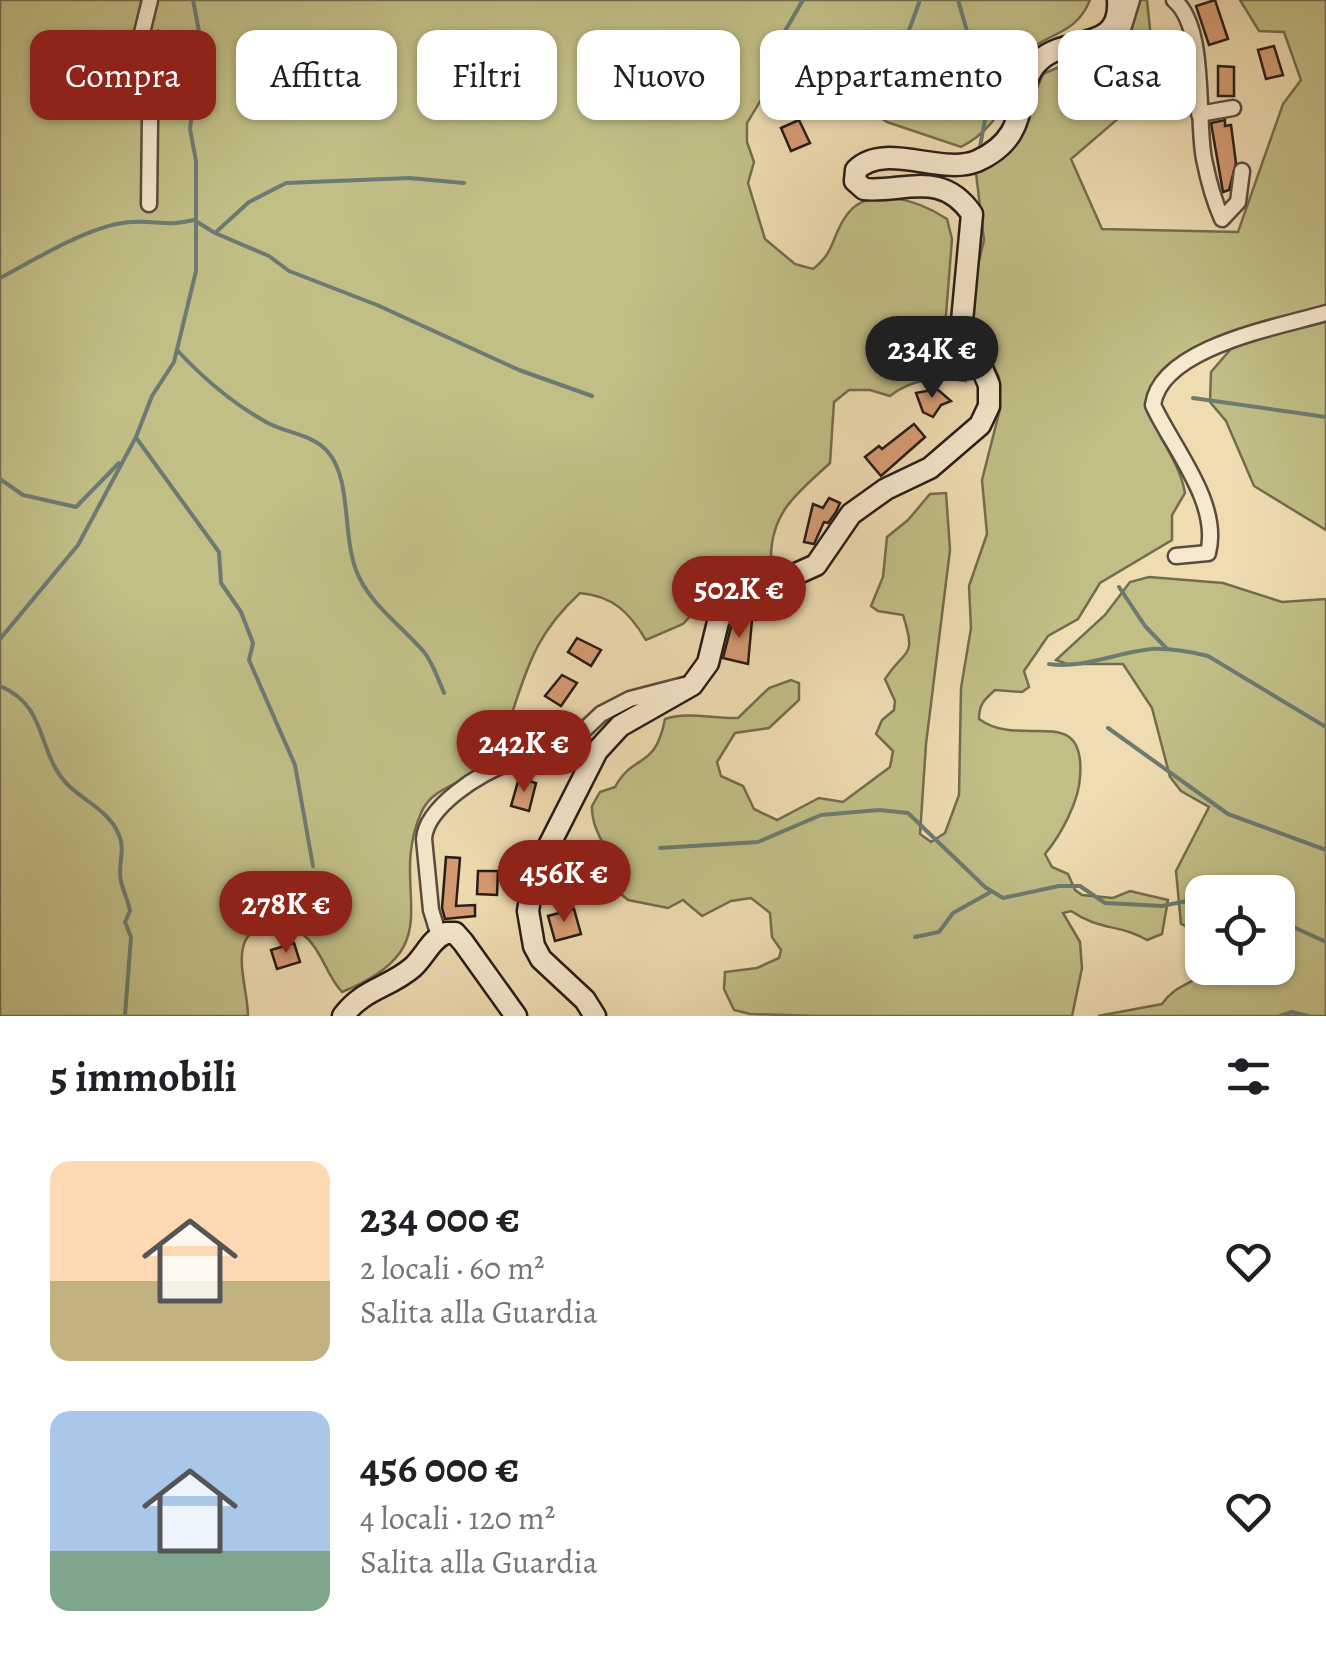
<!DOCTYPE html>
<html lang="it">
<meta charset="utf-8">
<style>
body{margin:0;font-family:Alegreya,serif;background:#f6f6f6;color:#202124;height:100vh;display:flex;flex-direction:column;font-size:38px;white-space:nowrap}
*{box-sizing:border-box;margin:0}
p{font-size:32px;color:#757577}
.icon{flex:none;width:55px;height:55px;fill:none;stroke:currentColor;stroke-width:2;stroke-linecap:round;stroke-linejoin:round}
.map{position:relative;height:1016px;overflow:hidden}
.side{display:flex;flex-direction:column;background:#fff;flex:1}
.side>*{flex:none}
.banner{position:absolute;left:30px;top:30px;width:1268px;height:90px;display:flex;gap:20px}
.controls{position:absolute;left:1185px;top:875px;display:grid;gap:20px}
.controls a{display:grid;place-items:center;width:110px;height:110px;border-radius:20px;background:#fff;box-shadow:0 2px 8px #0004;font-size:50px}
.price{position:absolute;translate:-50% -85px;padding:0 22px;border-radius:35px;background:#8f2418;color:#fff;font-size:32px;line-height:65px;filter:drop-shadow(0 2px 5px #0008)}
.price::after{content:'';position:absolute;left:50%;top:60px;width:30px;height:22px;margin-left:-15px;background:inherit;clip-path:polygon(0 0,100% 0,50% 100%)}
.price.current{background:#222;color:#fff}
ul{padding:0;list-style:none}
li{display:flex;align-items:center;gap:30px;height:250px;padding:0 50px}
li span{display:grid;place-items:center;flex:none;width:280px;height:200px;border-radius:20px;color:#555}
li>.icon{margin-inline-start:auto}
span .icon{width:120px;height:120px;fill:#fffc;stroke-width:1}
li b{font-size:42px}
h2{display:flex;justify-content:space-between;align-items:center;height:120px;padding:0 50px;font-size:42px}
.pill{padding:0 35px;border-radius:20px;background:#fff;box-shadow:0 2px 8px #0004;font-size:35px;line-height:90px}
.pill.current{background:#8f2418;color:#fff}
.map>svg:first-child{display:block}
.green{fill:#c1be86;stroke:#746c4e;stroke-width:2.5}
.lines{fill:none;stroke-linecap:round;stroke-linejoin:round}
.stream{stroke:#6c7b72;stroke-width:4}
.building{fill:#d79b73;stroke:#271b17;stroke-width:2.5}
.street-casing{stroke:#594b3e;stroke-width:19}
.secondary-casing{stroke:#271b17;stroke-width:25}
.street{stroke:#f5e8cc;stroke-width:14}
.secondary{stroke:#f5e8cc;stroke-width:20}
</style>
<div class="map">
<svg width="1326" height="1016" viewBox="0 0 1326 1016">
<rect width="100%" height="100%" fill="#efdcb1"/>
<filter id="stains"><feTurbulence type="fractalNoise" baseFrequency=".002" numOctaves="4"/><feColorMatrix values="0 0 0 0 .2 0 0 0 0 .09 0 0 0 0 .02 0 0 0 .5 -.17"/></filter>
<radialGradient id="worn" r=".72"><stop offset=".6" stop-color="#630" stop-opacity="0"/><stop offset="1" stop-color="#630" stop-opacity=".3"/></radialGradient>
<g class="green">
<path d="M0 0H1090C1074 39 1043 31 1021 59 1014 68 1015 79 1011 89 1001 115 986 134 961 147L887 122 875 114C872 101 874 86 871 74 862 43 834 35 806 34L790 52 747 123V142L754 162 748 183 765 239 795 264 813 269C836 251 831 237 846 216 869 183 920 201 947 219L952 239 944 340 965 381C938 376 912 379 890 396L870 390H849L834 402 830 463C799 492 772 510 771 556L793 565 767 577 727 584 710 594 683 624 646 640C629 612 613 596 580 593 539 631 530 659 513 710 508 724 505 741 497 754 479 784 435 780 421 813 386 893 456 946 342 992 327 976 323 954 308 939 299 930 285 923 273 924 223 930 248 983 248 1016H0Z"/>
<path d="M1138 0H1147L1156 86 1071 159 1102 229 1238 232 1283 104 1301 80 1284 32 1259 31 1240 0H1326V309L1179 357C1111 402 1175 436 1185 493L1172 515V540L1100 583 1078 619 1048 636 1024 671 1029 687 1022 692 995 690C984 700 979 704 979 719 1021 750 1086 701 1080 777 1079 801 1061 835 1045 854L1052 867 1068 874 1075 890 1082 895 1113 898 1130 891 1168 900 1162 934 1147 940C1120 924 1100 931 1071 911L1063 913 1080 942 1082 968 1072 1016H818L750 1014 734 1010 724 989 725 972 757 968 779 958 781 950 772 937 770 913 751 898 731 901 702 916 683 900 668 908 628 900 615 889C621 857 591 839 592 806L600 792 615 787C634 752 655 771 665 719 688 711 713 719 738 718L769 688 791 680 799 683V700L769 728 735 733 717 762 721 776 743 786 754 809 777 820 819 798 843 802 890 767 893 751 876 734 882 720 894 710 895 701 885 679C906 647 917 659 903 615L878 611 871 606 883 577 887 537 908 520 930 494 946 493 950 550 926 744 920 834 931 842 945 833 959 795 961 688 971 628 969 586 987 534 982 480 1000 409 999 377 970 320 971 295 984 240 976 173 1018 135 1043 74C1082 56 1128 46 1138 0Z"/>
<path d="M1326 317V530L1254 486 1226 421 1210 402 1211 372 1236 343Z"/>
<path d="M1149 577 1223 583 1282 602 1326 599V1016H1098L1162 1004C1176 983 1194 985 1210 968H1278V892H1202V933L1181 924 1176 871 1209 807 1181 791 1170 777 1152 708 1123 664H1067L1056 660 1105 615 1130 582Z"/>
</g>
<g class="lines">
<g class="stream">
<path d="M958 0 983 86 986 114 979 152"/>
<path d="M782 36 803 0"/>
<path d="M880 110 920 0"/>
<path d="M216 232 249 202 286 183 409 178 464 183"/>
<path d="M0 278C34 260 92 224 131 222 156 220 166 227 194 220L215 233 269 256 289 271 377 305 519 370 592 396"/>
<path d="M177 350C203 378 232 403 266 422 285 433 313 434 328 452 353 481 341 541 359 577 374 608 402 626 424 652 433 663 438 679 444 693"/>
<path d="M1193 398 1326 417"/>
<path d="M137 439 219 552 221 583 241 612 253 643 249 660 295 765 313 866"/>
<path d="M0 479 23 495 76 507 119 463"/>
<path d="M1119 587 1145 626 1167 649"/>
<path d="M0 639 78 545 136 437 152 396 174 362 196 271V161L190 129 201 42 193 0"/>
<path d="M1049 664C1083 669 1118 652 1152 649 1170 648 1191 652 1208 656L1326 727"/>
<path d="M0 686C49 706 36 754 69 786 86 802 110 812 119 835 126 851 117 866 121 881 123 891 128 900 130 911L125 922 131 937 125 1016"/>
<path d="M1108 728 1228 814 1326 850"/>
<path d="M660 848 758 842 821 815 879 810 908 813 985 887 1003 898 1059 886H1080L1105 903 1162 906 1202 898"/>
<path d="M1278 920 1326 942"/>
<path d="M915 937 939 932 953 913 989 893"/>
<path d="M1280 1016 1292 1012 1308 1016"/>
</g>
</g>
<g class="building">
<path d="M1215 0 1228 39 1209 45 1196 6Z"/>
<path d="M158 31 162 48 171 45 176 58 153 66 150 46 153 33Z"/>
<path d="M1274 46 1283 75 1266 79 1258 50Z"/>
<path d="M1218 66 1234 67V96H1218Z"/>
<path d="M799 120 810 143 791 151 781 128Z"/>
<path d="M1225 120V126L1231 125 1236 163 1229 190 1223 192 1211 123Z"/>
<path d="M937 389 951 401 941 405 933 417 923 412 916 393Z"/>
<path d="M914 424 925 437 881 476 865 457 879 446 882 449Z"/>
<path d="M829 498 840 503 836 512 828 523 824 522 814 544 804 542 813 504 823 508Z"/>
<path d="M744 613V619L752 620 748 664 723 658 731 627Z"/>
<path d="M577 638 601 650 591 666 568 652Z"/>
<path d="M562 675 577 683 561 706 545 696Z"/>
<path d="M537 724 553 730 539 754 523 748Z"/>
<path d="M519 778 536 783 529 811 511 806Z"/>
<path d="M446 857 460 858 456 906 475 905V916L445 919 442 908Z"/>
<path d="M576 866 581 886 557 891 552 871Z"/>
<path d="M478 871H498L497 895 477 894Z"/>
<path d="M574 909 581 934 555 941 548 916Z"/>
<path d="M294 943 300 962 277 969 271 950Z"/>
</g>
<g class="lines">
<defs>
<g id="street">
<path d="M1174 0C1207 27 1196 118 1204 159 1208 179 1214 201 1222 219L1238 202 1242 171"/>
<path d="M1114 26H1124L1132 0"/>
<path d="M1199 114 1233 108"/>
<path d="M149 204 150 120 139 45 150 0"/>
<path d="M1176 556 1208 553C1221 503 1172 447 1153 405 1161 347 1279 327 1326 313"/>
<path d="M439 936 431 910 424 839C426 807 481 772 509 763 520 760 536 766 548 764L601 714 630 699 684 685"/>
</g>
<g id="secondary">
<path d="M343 1016C364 988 389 988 413 967 425 956 431 939 446 933H455L463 942 516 1016"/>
<path d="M595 1016 585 1000 541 959 534 946 528 911 534 875 597 751 620 726 692 685 708 663 718 622 727 605 816 565 851 514 886 489 930 468 980 425 989 406V385L962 321 972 214C941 169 903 193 864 189L855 181 856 170C885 141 941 176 977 161 1037 134 1010 87 1040 60 1067 35 1122 53 1118 0"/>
</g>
</defs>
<use href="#street" class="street-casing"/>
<use href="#secondary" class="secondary-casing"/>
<use href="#street" class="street"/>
<use href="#secondary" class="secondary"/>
</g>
<rect width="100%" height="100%" filter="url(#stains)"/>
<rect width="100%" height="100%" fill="url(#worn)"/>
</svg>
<div class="controls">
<a><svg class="icon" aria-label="locate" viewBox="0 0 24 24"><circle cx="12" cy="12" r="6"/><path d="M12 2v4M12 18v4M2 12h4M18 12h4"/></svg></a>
</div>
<b class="price current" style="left:932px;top:401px">234K €</b>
<b class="price" style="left:739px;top:641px">502K €</b>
<b class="price" style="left:524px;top:795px">242K €</b>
<b class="price" style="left:564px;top:925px">456K €</b>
<b class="price" style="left:286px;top:956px">278K €</b>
<div class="banner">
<a class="pill current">Compra</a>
<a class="pill">Affitta</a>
<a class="pill">Filtri</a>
<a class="pill">Nuovo</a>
<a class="pill">Appartamento</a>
<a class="pill">Casa</a>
</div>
</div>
<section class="side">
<h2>5 immobili<svg class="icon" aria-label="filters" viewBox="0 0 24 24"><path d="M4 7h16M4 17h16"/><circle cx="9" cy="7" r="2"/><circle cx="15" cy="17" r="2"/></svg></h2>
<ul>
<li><span style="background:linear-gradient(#ffd9b3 60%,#c2b280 0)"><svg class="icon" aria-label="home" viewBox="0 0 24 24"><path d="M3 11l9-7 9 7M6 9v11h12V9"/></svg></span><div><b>234 000 €</b><p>2 locali · 60 m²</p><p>Salita alla Guardia</p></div><svg class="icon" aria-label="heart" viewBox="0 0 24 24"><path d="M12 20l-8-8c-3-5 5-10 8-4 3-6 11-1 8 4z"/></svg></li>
<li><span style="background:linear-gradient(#a9c7e8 70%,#7fa58c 0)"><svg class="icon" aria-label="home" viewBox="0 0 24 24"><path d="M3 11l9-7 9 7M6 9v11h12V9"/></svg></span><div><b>456 000 €</b><p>4 locali · 120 m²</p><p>Salita alla Guardia</p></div><svg class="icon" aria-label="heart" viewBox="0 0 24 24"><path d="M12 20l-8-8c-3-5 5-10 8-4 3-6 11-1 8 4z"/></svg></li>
</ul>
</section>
